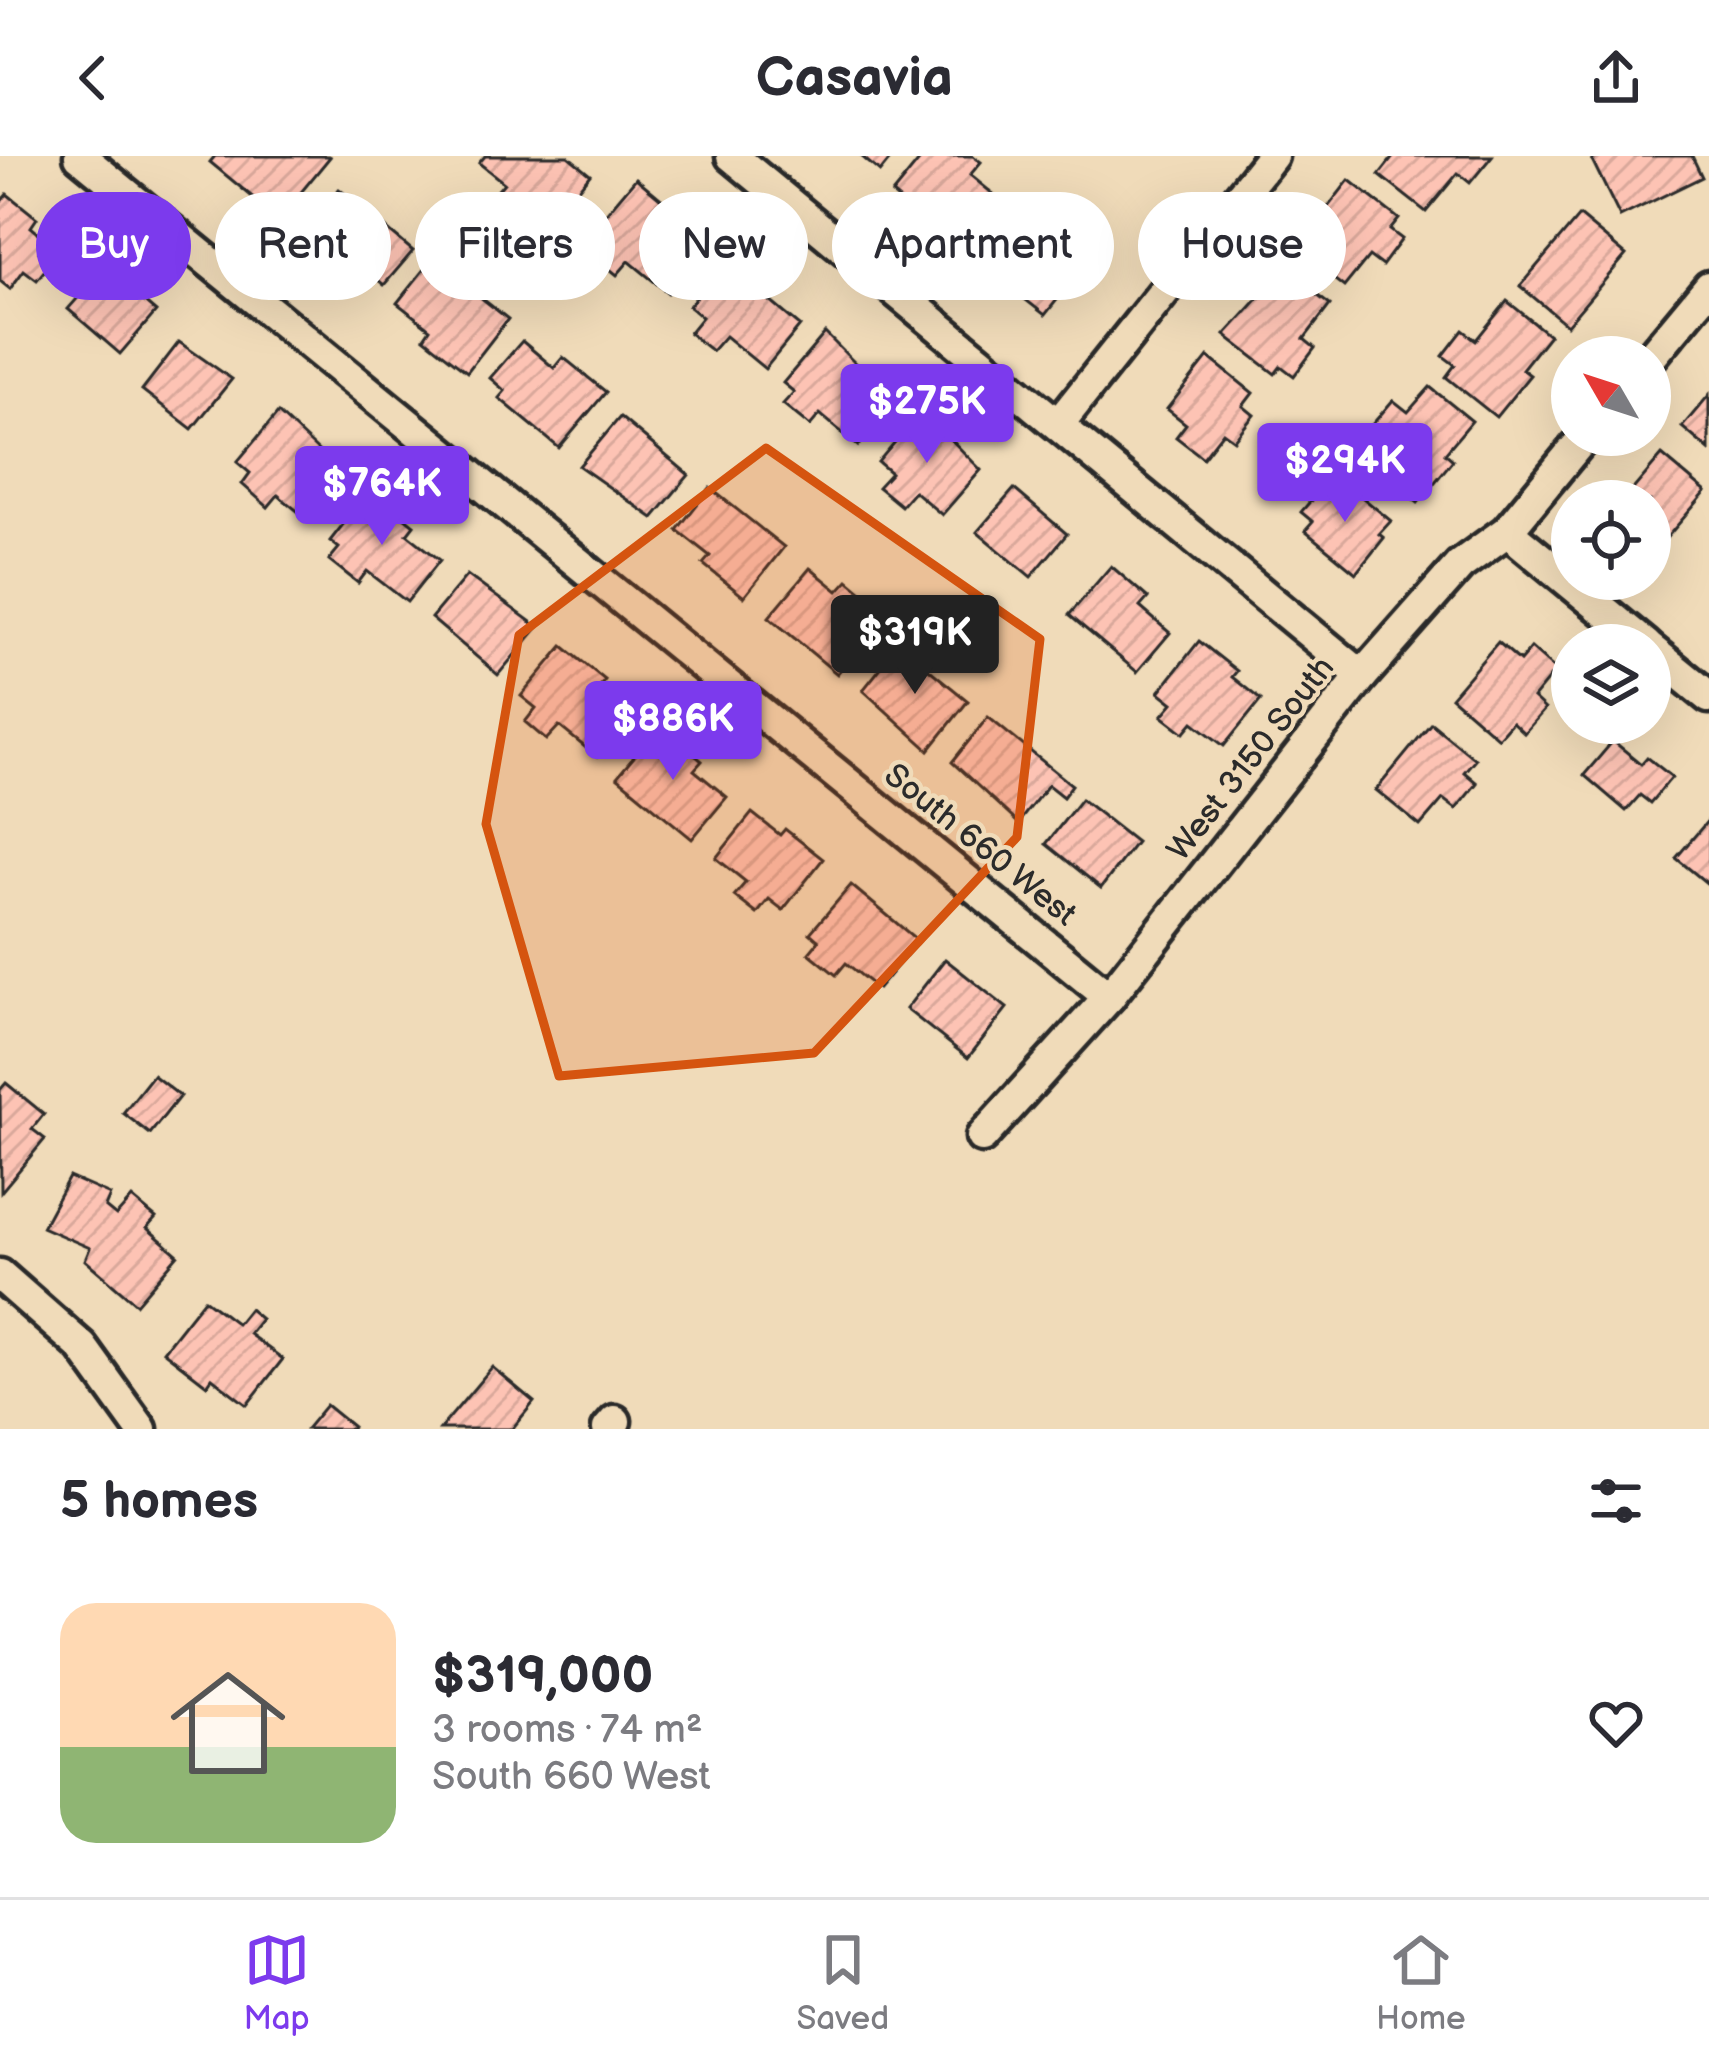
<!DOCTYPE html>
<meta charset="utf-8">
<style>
body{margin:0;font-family:"Balsamiq Sans",sans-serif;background:#f2f2f3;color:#2b2b33;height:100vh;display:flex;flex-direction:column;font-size:45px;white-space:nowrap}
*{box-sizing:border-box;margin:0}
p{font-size:39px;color:#7c7c81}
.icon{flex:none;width:66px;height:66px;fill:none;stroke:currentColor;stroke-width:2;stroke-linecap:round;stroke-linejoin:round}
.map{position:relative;height:1273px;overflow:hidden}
.details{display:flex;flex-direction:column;background:#fff;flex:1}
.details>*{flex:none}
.guide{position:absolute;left:36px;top:36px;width:1638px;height:108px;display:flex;gap:24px}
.needle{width:78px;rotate:309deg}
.tools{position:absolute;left:1551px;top:180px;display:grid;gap:24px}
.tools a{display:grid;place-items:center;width:120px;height:120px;border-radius:50%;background:#fff;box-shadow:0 12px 48px #0002;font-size:60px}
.price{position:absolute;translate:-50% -102px;padding:0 27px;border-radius:12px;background:#7c3aed;color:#fff;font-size:39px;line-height:78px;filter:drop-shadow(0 3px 6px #0008)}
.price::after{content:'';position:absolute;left:50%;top:72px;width:36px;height:27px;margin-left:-18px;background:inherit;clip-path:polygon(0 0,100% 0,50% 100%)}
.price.active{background:#222;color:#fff}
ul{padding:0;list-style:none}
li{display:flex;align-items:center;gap:36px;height:300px;padding:0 60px}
li span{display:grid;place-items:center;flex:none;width:336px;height:240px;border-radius:36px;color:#555}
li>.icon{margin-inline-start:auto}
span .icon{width:144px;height:144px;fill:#fffc;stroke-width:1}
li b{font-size:51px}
h2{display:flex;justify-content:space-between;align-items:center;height:144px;padding:0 60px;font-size:51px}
.pill{padding:0 42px;border-radius:54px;background:#fff;box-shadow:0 12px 48px #0002;font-size:42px;line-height:108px}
.pill.active{background:#7c3aed;color:#fff}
header{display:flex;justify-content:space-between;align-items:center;height:156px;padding:0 60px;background:#fff;font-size:54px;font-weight:700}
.tab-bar{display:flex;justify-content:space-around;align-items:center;height:168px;border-top:3px solid #e1e1e2;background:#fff;font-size:33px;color:#7c7c81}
.tab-bar a{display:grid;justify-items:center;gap:6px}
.tab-bar .active{color:#7c3aed}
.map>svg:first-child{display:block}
.building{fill:url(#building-hatch);stroke:#2b2b2b;stroke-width:3}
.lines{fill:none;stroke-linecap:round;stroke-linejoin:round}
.minor-casing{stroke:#2b2b2b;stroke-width:39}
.minor{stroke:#f0dbb9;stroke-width:30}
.marked{fill:#d5540f;fill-opacity:0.2;stroke:#d5540f;stroke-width:9;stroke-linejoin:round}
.labels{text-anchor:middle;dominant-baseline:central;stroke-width:9;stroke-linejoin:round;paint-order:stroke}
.street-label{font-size:33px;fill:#2b2b2b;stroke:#f0dbb9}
</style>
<header><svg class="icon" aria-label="back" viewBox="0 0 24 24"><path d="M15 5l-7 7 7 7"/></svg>Casavia<svg class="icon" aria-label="share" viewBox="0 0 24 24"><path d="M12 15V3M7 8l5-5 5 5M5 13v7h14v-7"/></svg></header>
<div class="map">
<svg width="1709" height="1273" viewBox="0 0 1709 1273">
<defs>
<pattern id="building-hatch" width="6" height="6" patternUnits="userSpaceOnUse" patternTransform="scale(3)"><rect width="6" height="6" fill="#fdc3b4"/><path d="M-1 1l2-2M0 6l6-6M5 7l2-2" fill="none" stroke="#d9a89b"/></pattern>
</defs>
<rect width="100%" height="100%" fill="#f0dbb9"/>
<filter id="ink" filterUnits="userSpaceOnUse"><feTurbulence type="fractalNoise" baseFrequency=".00833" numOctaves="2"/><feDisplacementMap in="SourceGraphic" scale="24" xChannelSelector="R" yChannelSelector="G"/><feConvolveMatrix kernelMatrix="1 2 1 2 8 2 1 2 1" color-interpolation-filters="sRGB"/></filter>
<g filter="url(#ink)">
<g class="building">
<path d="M215 0H328L330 1 279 63 210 6Z"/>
<path d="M485 0H568L590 18 551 66 528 47 516 61 492 41 504 27 479 7Z"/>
<path d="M861 0H893L880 16Z"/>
<path d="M923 0H973L981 6 970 19 1009 51 974 92 943 66 936 74 892 38Z"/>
<path d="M1394 0H1492L1470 27 1458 17 1426 56 1379 19Z"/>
<path d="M1601 0H1692L1702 21 1620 61 1592 4Z"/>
<path d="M636 22 678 57 671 65 705 93 668 137 629 105 617 119 594 100 606 86 592 74Z"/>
<path d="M1349 24 1399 63 1390 74 1402 83 1382 110 1369 100 1344 131 1295 93Z"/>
<path d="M339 33 413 95 384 129 342 94 331 107 299 81Z"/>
<path d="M7 38 37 62 31 71 48 85 39 96 52 105 37 124 24 114 10 133 0 125V47Z"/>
<path d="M1579 60 1626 99 1567 169 1520 130Z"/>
<path d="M1025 72 1080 115 1045 159 990 116Z"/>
<path d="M730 100 770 133 764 140 800 170 765 213 725 180 712 195 689 177 702 161 689 150Z"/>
<path d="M432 103 508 163 467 216 424 182 430 173 397 147Z"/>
<path d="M1284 114 1330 149 1304 183 1315 192 1294 220 1281 210 1275 218 1225 179Z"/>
<path d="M98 119 114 133 120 125 156 156 120 198 68 153Z"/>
<path d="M1507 145 1549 179 1522 213 1530 219 1496 261 1446 221 1455 209 1443 200 1463 174 1476 184Z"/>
<path d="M825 177 894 246 858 290 820 258 810 270 783 248 794 236 783 227Z"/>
<path d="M522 185 554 212 563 201 606 236 559 292 499 242 505 235 490 222Z"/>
<path d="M179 186 232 223 192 273 142 234Z"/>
<path d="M1208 201 1253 237 1243 250 1254 259 1234 284 1223 276 1203 302 1176 281 1186 268 1167 253Z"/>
<path d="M1430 231 1472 265 1445 297 1453 304 1418 347 1368 306 1386 284 1371 270 1393 244 1408 256Z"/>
<path d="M1709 239V294L1682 271Z"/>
<path d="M922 254 981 314 942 359 914 335 901 350 878 331 891 317 878 306Z"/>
<path d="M278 257 344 319 307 363 278 339 268 351 242 328 250 317 237 306Z"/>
<path d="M620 261 689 319 653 362 579 310Z"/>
<path d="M1662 299 1706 336 1650 401V345H1623Z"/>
<path d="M1326 327 1337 336 1345 327 1391 365 1379 378 1384 382 1356 417 1305 375 1313 366 1301 356Z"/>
<path d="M710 332 784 391 744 441 703 408 710 400 677 374Z"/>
<path d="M1014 333 1067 378 1031 421 977 376Z"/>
<path d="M370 334 414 369 407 378 440 404 407 446 367 415 358 427 329 404 339 392 330 385Z"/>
<path d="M1111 410 1148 442 1140 451 1170 477 1137 516 1069 459Z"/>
<path d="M810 412 838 435 848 424 875 447 865 458 878 468 837 518 769 461Z"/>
<path d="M467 419 538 471 498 519 431 462Z"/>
<path d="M1199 485 1237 515 1232 521 1261 544 1224 590 1193 566 1184 577 1162 560 1173 547 1159 536Z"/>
<path d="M1498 486 1520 505 1531 492 1556 514 1533 542 1545 553 1524 577 1512 566 1498 582 1451 541Z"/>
<path d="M899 489 968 545 929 594 863 534Z"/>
<path d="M563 490 605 524 598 533 631 560 597 601 559 570 546 584 525 566 536 552 521 540Z"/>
<path d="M988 561 1072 629 1063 641 1048 629 1018 667 952 606Z"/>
<path d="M1431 567 1475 603 1464 616 1477 627 1456 653 1443 643 1420 670 1376 634Z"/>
<path d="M660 570 702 605 694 614 727 641 692 683 617 621Z"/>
<path d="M1613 585 1641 608 1647 601 1672 621 1650 647 1640 639 1626 655 1584 619Z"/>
<path d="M1081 643 1136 686 1101 732 1046 688Z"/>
<path d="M752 657 780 679 785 673 823 703 783 754 769 743 757 758 734 740 746 726 716 702Z"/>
<path d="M1709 663V729L1676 702Z"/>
<path d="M851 729 918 785 878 833 846 807 836 819 809 797 819 785 810 777Z"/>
<path d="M945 803 1007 852 968 902 906 853Z"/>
<path d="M153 919 180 940 150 978 123 957Z"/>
<path d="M6 927 44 958 32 973 45 983 1 1036 0 934Z"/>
<path d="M69 1021 110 1039 105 1051 116 1060 132 1042 156 1062 147 1072 178 1099 136 1148 85 1104 90 1092 42 1071Z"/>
<path d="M204 1143 237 1168 249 1153 261 1163 249 1178 283 1203 247 1249 212 1222 207 1229 163 1195Z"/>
<path d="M492 1211 534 1246 512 1273H440Z"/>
<path d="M326 1249 353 1271 352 1273H306Z"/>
</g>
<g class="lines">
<defs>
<g id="minor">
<path d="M80 0 1109 841"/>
<path d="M732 0 1362 520"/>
<path d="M1650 202 1709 131"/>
<path d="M1060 266 1272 0"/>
<path d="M1507 375 1646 489"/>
<path d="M1650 493 1709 541"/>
<path d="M982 981 1109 841 1362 520 1460 409 1507 375 1586 279"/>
<path d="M0 1119 82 1191 141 1273"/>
<path d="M608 1273 615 1265"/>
</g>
</defs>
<use href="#minor" class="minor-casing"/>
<use href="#minor" class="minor"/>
</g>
</g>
<path class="marked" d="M766 292 1040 483 1017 681 814 897 559 920 486 668 519 479Z"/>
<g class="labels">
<g class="street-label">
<text transform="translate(1251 603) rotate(-52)">West 3150 South</text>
<text transform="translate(980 689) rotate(39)">South 660 West</text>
</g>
</g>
</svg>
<div class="tools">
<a><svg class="needle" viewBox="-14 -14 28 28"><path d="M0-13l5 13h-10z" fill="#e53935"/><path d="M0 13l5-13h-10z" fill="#7c7c81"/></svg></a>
<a><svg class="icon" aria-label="locate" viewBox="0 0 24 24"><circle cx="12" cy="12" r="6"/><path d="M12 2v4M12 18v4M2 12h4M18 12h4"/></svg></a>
<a><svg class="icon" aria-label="layers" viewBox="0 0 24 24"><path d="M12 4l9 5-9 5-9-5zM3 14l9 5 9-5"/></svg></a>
</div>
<b class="price" style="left:927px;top:310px">$275K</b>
<b class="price" style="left:1345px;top:369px">$294K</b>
<b class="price" style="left:382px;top:392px">$764K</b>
<b class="price active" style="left:915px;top:541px">$319K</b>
<b class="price" style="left:673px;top:627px">$886K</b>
<div class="guide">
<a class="pill active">Buy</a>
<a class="pill">Rent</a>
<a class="pill">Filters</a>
<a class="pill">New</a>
<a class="pill">Apartment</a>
<a class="pill">House</a>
</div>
</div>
<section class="details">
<h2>5 homes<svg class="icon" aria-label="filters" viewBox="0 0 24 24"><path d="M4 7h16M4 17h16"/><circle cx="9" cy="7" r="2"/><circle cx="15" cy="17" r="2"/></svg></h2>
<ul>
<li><span style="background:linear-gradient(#ffd9b3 60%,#8fb573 0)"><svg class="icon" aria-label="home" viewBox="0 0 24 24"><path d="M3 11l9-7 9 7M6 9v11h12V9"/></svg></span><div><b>$319,000</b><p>3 rooms · 74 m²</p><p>South 660 West</p></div><svg class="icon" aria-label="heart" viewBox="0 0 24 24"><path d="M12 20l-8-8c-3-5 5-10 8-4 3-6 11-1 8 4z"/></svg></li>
</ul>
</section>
<nav class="tab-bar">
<a class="active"><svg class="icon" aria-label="map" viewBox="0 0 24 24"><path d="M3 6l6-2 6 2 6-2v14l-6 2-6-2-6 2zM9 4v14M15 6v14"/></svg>Map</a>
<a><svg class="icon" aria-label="saved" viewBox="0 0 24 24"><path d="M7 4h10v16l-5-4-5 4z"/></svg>Saved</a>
<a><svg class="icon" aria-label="home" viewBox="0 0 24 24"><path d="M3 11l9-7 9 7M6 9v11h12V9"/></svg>Home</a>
</nav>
